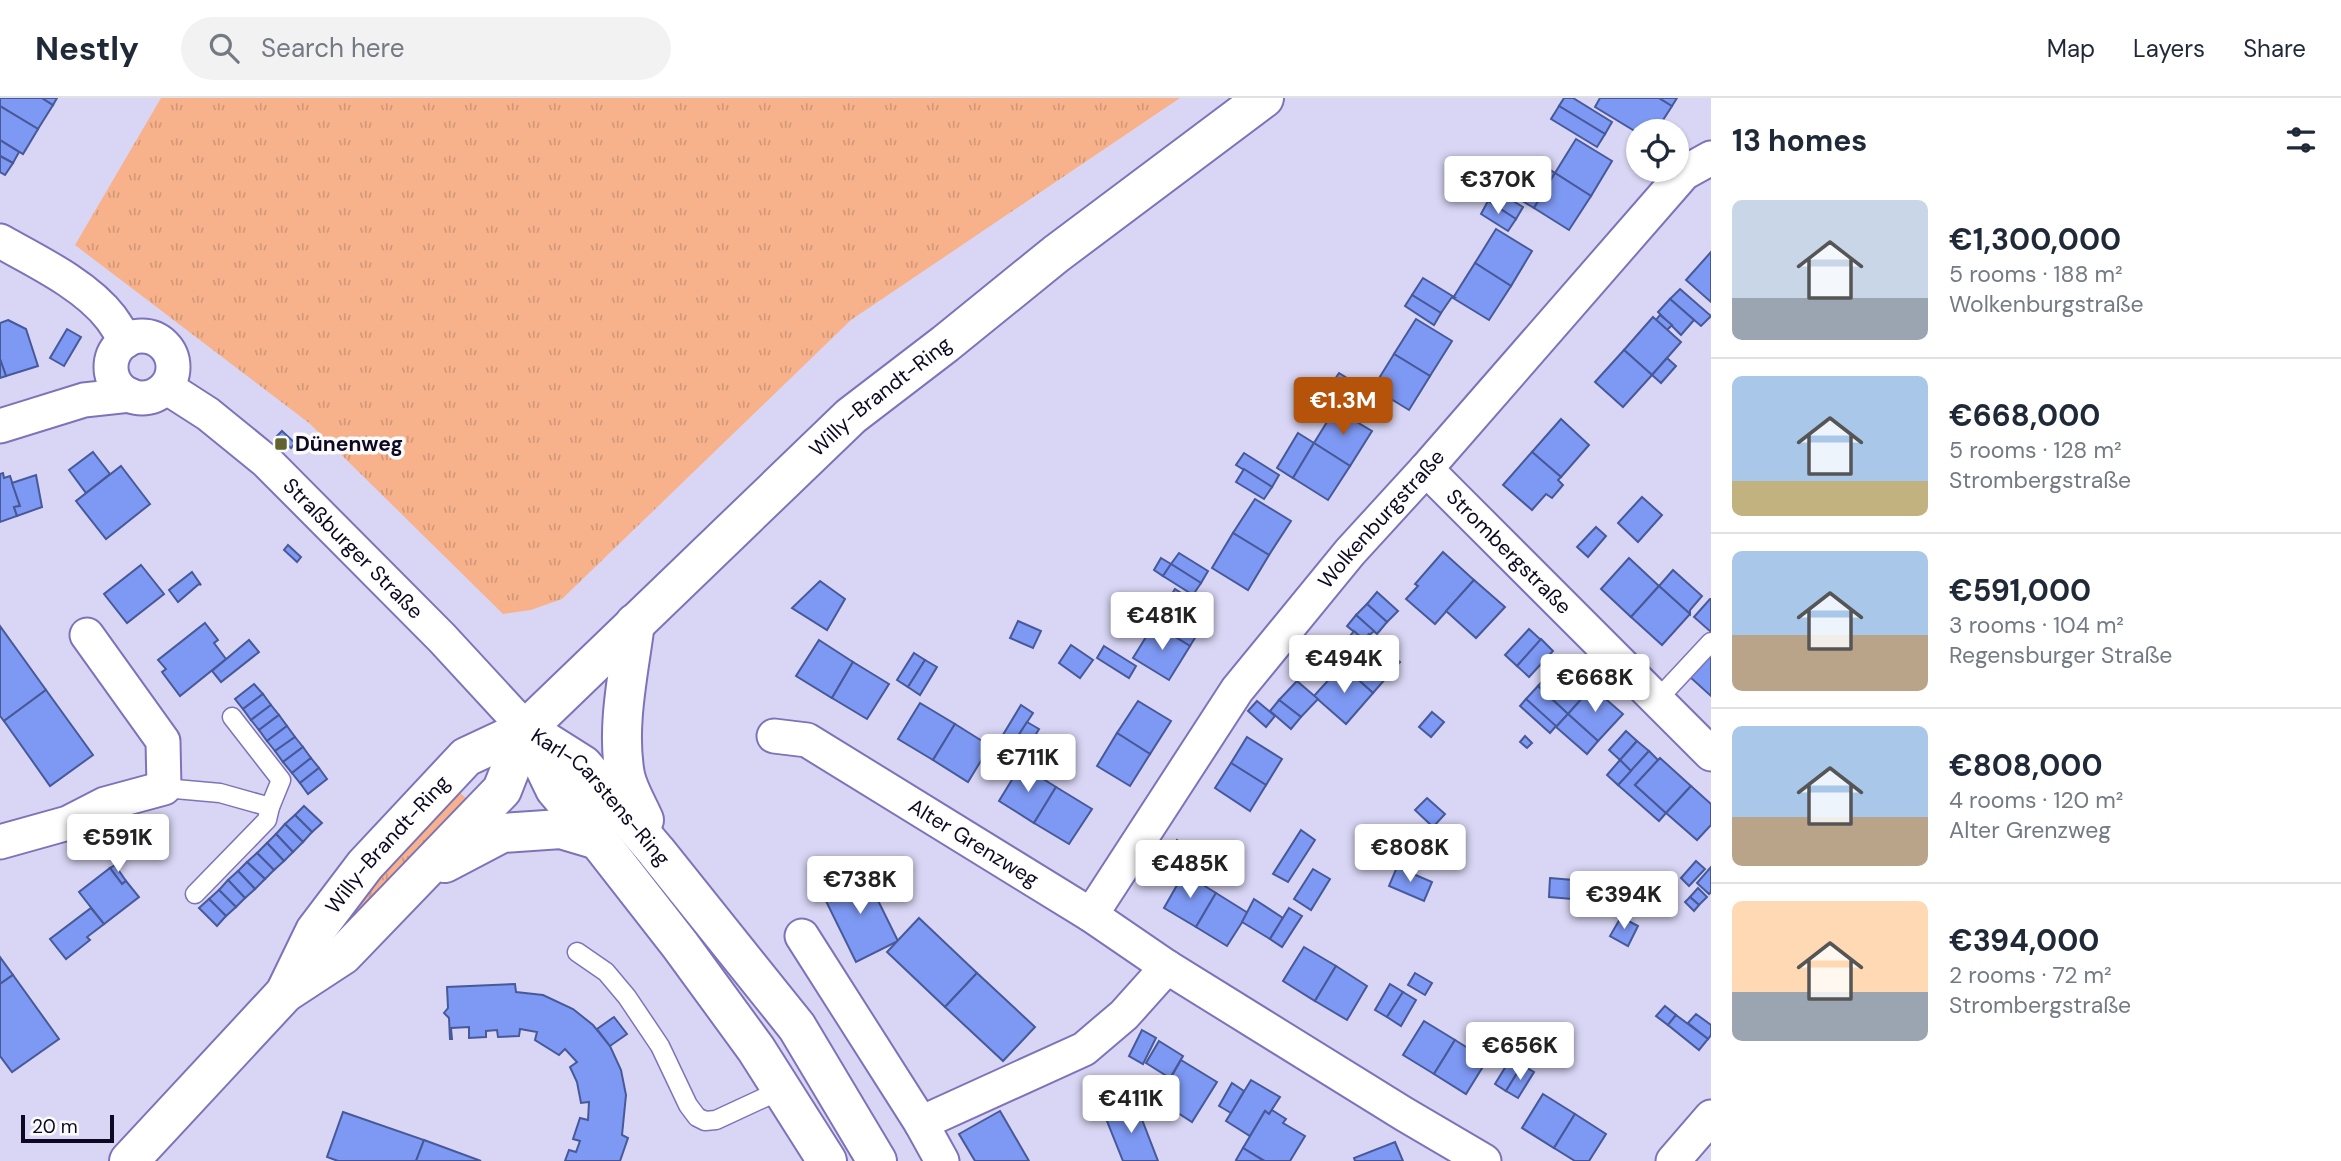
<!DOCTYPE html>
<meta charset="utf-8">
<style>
body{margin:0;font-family:"DM Sans",sans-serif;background:#f2f2f3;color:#1f2937;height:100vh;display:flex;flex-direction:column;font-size:26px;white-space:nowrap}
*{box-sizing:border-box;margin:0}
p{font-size:23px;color:#747a83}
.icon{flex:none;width:38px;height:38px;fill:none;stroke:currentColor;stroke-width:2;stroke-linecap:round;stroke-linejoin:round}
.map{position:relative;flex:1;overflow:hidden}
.sheet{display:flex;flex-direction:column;background:#fff;width:630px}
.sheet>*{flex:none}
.fabs{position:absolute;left:1626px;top:21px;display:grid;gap:14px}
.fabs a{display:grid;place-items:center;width:63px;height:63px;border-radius:50%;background:#fff;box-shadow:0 2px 5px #0004;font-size:35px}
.scale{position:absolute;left:21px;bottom:18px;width:93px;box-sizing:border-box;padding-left:7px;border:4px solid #0e0822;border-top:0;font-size:19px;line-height:24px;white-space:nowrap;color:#0e0822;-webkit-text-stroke:5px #fbfbfb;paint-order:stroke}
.price{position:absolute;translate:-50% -60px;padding:0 16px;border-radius:7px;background:#fff;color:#222;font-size:23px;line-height:46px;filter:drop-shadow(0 2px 4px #0008)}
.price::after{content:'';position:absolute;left:50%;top:42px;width:21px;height:16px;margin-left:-10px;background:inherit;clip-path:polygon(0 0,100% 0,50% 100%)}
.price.selected{background:#b45309;color:#fff}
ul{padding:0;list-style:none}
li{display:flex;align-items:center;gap:21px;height:175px;padding:0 21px}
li+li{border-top:2px solid #e0e1e3}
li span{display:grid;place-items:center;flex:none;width:196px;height:140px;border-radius:10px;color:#555}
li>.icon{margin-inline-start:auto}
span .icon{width:84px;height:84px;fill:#fffc;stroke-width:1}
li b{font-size:30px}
h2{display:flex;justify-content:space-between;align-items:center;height:84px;padding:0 21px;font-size:30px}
header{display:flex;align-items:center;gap:42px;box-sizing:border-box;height:98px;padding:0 35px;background:#fff;border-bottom:2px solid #e0e1e3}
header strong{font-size:33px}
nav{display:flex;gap:38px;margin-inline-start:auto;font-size:24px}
.search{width:490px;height:63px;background:#f2f2f3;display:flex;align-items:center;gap:18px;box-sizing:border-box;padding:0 24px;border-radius:38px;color:#747a83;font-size:26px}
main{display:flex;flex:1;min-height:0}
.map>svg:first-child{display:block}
.grass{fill:url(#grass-tufts)}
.building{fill:#7e99f3;stroke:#475999;stroke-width:2}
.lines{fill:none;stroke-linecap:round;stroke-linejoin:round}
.lane-casing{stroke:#7e73b9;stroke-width:21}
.street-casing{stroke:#7e73b9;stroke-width:37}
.primary-casing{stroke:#7e73b9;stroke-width:42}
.lane{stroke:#fff;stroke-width:18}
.street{stroke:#fff;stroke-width:33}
.primary{stroke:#fff;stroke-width:38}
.poi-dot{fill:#616330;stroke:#fbfbfb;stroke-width:2.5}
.labels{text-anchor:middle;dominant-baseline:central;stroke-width:7;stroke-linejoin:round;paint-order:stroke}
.street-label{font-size:21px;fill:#0e0822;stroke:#fbfbfb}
.poi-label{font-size:21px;font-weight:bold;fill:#0e0822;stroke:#fbfbfb;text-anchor:start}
</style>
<header>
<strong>Nestly</strong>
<div class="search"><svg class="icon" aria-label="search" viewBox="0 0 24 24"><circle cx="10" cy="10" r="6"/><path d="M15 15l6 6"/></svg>Search here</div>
<nav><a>Map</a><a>Layers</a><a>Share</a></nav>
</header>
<main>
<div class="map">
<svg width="1711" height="1063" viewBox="0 0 1711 1063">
<defs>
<pattern id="grass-tufts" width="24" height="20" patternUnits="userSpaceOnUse" patternTransform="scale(1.75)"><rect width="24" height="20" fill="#f8b28b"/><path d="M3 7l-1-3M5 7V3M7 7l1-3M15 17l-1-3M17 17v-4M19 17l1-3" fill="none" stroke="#d39878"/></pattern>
</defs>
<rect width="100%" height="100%" fill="#d9d6f5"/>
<g class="grass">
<path d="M161 0H1180L851 222 562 501 531 512 503 516 309 325 75 147Z"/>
<path d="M458 693 467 701 348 827H345L343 825 371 785Z"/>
</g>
<g class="building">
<path d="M0 0H42L53 7 38 31 0 8Z"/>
<path d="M42 0H57L53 7Z"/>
<path d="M1564 0H1573L1612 24 1605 36 1559 8Z"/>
<path d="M1600 0H1659L1672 8 1656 33H1638V35L1595 9Z"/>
<path d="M1659 0H1677L1672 8Z"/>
<path d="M0 8 38 31 23 56 0 42Z"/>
<path d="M1559 8 1605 36 1597 49 1551 21Z"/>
<path d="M1576 41 1612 63 1591 98 1555 75Z"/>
<path d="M0 42 19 54 13 65 0 58Z"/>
<path d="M0 58 13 65 5 77 0 74Z"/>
<path d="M1540 65 1555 75 1534 110 1519 101Z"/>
<path d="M1555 75 1591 98 1569 132 1534 110Z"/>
<path d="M1495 92 1523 109 1516 121 1488 103Z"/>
<path d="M1488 103 1516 121 1508 133 1481 116Z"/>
<path d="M1496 131 1532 153 1511 188 1475 165Z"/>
<path d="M1711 154V204L1686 182Z"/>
<path d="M1475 165 1511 188 1489 222 1453 200Z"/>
<path d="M1423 180 1454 199H1452L1441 215 1412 197Z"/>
<path d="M1680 191 1711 218 1701 228 1670 201Z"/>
<path d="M1412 197 1441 215 1434 227 1405 208Z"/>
<path d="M1670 201 1694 222 1681 237 1658 214Z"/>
<path d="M1660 217 1672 227 1667 232 1656 222Z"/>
<path d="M1653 219 1681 244 1652 277 1624 252Z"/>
<path d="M1416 221 1452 243 1430 278 1394 256Z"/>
<path d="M8 222 26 231 38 268 6 278 0 261V225Z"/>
<path d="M67 231 81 239 64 268 50 260Z"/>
<path d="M1624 252 1652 277 1623 309 1595 284Z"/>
<path d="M1394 256 1430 278 1409 312 1373 290Z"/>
<path d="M1667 260 1676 268 1661 285 1652 277Z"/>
<path d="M0 261 6 278 0 280Z"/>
<path d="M1339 275 1368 293 1360 305 1331 287Z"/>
<path d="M1335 311 1372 333 1350 368 1314 345Z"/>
<path d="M1561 321 1589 347 1561 379 1532 354Z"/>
<path d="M282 333 295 345 291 350 277 338Z"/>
<path d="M1298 335 1314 345 1293 380 1277 370Z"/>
<path d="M1314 345 1350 368 1328 402 1293 380Z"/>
<path d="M93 354 110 376 86 395 69 372Z"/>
<path d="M1532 354 1561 379 1558 382 1563 387 1552 400 1546 396 1532 412 1503 387Z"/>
<path d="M1244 355 1279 377 1272 389 1236 367Z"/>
<path d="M121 368 150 406 106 441 76 403Z"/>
<path d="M1244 371 1272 389 1264 401 1236 384Z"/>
<path d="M3 375 4 380 10 378 20 408 14 409 17 418 0 424V376Z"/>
<path d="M36 377 42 409 17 418 14 409 20 408 12 385Z"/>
<path d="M1642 399 1662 417 1638 444 1618 425Z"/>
<path d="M1255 401 1291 423 1269 457 1233 435Z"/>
<path d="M1596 429 1606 438 1588 459 1577 449Z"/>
<path d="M1233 435 1269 457 1248 492 1212 470Z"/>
<path d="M288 447 301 459 297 464 284 452Z"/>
<path d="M1443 454 1474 482 1435 526 1406 501 1418 488 1415 486Z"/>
<path d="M1179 455 1208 473 1201 485 1171 466Z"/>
<path d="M1161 460 1171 466 1163 478 1154 472Z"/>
<path d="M1629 460 1659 488 1631 519 1601 491Z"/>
<path d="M1171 466 1201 485 1193 497 1163 478Z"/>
<path d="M141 467 164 496 127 525 104 496Z"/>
<path d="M1673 472 1702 498 1690 512V516L1659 488Z"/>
<path d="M192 474 201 487 199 486 178 504 169 492Z"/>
<path d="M1474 482 1505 509 1476 540 1446 513Z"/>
<path d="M820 483 845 501 827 532 792 510Z"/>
<path d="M1659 488 1690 516 1662 547 1631 519Z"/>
<path d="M1175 491 1211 514 1190 548 1154 526Z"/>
<path d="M1377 494 1398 513 1387 524 1367 506Z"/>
<path d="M1710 501H1711V534L1694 519Z"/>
<path d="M1367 506 1387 524 1377 536 1356 517Z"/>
<path d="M1356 517 1374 533 1364 542 1347 528Z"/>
<path d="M1018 523 1041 533 1033 550 1010 540Z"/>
<path d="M205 525 218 542 214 545 226 561 180 598 162 574 166 571 158 562Z"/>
<path d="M1154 526 1190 548 1169 582 1133 560Z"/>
<path d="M0 528 46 592 4 623 0 618Z"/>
<path d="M1529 531 1541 542 1517 568 1505 557Z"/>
<path d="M1354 533 1364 542 1349 559 1346 543Z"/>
<path d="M1369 536 1400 564 1373 595 1342 567Z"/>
<path d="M1541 541 1553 553 1529 579 1517 568Z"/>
<path d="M249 542 259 554 221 584 212 573Z"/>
<path d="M819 542 853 564 832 600 796 578Z"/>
<path d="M1071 547 1093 562 1080 580 1059 565Z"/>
<path d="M1104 548 1136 568 1129 580 1097 560Z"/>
<path d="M914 555 925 562 908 589 897 582Z"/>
<path d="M1709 558 1711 560V598L1690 579Z"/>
<path d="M1562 561 1592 589 1568 616 1538 588Z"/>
<path d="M925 562 937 569 920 597 908 589Z"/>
<path d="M853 564 889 586 867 621 832 600Z"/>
<path d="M1342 567 1373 595 1346 626 1314 598Z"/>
<path d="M1297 583 1318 601 1301 619 1279 602Z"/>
<path d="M254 586 263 596 243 611 235 601Z"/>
<path d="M1538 588 1568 616 1556 629 1526 601Z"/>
<path d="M1592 589 1623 616 1598 643 1568 616Z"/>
<path d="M46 592 93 657 50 688 4 623Z"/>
<path d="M263 596 271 607 251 622 243 611Z"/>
<path d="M1526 601 1556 628 1550 635 1520 608Z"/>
<path d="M1279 602 1301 619 1291 631 1270 613Z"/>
<path d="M1138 603 1171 623 1150 656 1117 635Z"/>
<path d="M1257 603 1275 618 1266 629 1248 613Z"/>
<path d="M920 605 955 626 933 662 898 641Z"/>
<path d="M271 607 279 617 259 632 251 622Z"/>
<path d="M1021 607 1033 615 1009 652 998 645Z"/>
<path d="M1432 614 1444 624 1431 639 1419 629Z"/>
<path d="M1568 616 1598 643 1587 656 1556 629Z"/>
<path d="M279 617 287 628 267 643 259 632Z"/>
<path d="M1027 624 1039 631 1022 659 1009 652Z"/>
<path d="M955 626 990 648 968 684 933 662Z"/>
<path d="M287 628 295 639 275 653 267 643Z"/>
<path d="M1626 633 1637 643 1620 662 1609 652Z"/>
<path d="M1117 635 1150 656 1130 688 1097 668Z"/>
<path d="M1525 638 1532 645 1527 650 1520 644Z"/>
<path d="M295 639 303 649 283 664 275 653Z"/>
<path d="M1247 639 1282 661 1266 687 1231 665Z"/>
<path d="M1637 643 1649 653 1631 673 1620 662Z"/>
<path d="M303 649 311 660 292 675 283 664Z"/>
<path d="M1649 653 1658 662 1635 687 1666 715 1659 723 1618 687Z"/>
<path d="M311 660 319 670 300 685 292 675Z"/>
<path d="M1660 660 1691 688 1666 715 1635 687Z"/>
<path d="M1620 662 1631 673 1618 687 1607 677Z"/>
<path d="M1231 665 1266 687 1250 713 1215 690Z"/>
<path d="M1021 667 1056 689 1034 725 999 703Z"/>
<path d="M319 670 327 681 308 696 300 685Z"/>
<path d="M1691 688 1711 706V727L1697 742 1666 715Z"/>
<path d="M1056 689 1092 711 1069 746 1034 725Z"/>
<path d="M1427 700 1445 716 1433 729 1415 712Z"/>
<path d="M304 708 322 725 312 734 295 717Z"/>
<path d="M295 717 312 734 303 744 285 726Z"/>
<path d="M285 726 303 744 293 754 276 736Z"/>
<path d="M1301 732 1315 742 1288 784 1273 776Z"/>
<path d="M276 736 293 754 284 763 267 745Z"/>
<path d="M1177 742 1191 751 1174 779 1160 770Z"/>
<path d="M267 745 284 763 274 772 257 755Z"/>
<path d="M257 755 274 772 265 781 247 764Z"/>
<path d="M1696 763 1705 771 1689 788 1681 780Z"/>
<path d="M247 764 265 781 255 791 238 773Z"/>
<path d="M115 767 126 783 122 786 110 770Z"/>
<path d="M1397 769 1432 784 1424 803 1389 788Z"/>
<path d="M1711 769V794L1709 796 1697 785Z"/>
<path d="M110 770 122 786 126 783 139 799 104 826 79 794Z"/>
<path d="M1313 771 1330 781 1311 812 1294 801Z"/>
<path d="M863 772 898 843 856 864 821 793Z"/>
<path d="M238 773 255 791 245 800 228 782Z"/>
<path d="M1184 775 1216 795 1196 829 1164 810Z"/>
<path d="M1550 780 1573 782 1572 801 1549 799Z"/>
<path d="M228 782 245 800 236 809 219 792Z"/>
<path d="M1698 790 1707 799 1699 807 1690 799Z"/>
<path d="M219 792 236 809 226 818 209 801Z"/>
<path d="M1216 795 1248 815 1227 848 1196 829Z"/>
<path d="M1690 799 1699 807 1694 813 1685 804Z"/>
<path d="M209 801 226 818 217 828 199 810Z"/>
<path d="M1254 801 1283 820 1270 841 1242 824Z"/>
<path d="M91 810 104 826 87 839 90 842 66 861 50 841Z"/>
<path d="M1289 810 1302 818 1282 849 1270 841Z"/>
<path d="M1621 819 1638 828 1628 848 1610 838Z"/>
<path d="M919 820 977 875 945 909 887 854Z"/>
<path d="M1304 849 1336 868 1315 903 1283 883Z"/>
<path d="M0 859 13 877 0 886Z"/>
<path d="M1336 868 1367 888 1347 922 1315 903Z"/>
<path d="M977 875 1035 929 1003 963 945 909Z"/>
<path d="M1415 875 1432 885 1425 897 1408 887Z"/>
<path d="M13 877 59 941 12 974 0 958V886Z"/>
<path d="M515 886 516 894 543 897 573 911 593 927 610 948 621 972 626 997 622 1037 628 1040 620 1063H565L569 1052 576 1054 580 1043 573 1041 580 1020 588 1022 589 1004 581 1005 577 984 570 969 577 964 565 951 559 957 535 942 537 934 520 931 519 938 498 939 497 932 486 933V939L469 940V929L451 930 452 941H450L449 920 444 915 448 910 447 889Z"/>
<path d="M1390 886 1403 894 1387 919 1375 912Z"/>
<path d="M1403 894 1416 902 1401 928 1387 919Z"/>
<path d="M1665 908 1676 917 1668 927 1656 918Z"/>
<path d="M1696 916 1711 927V937L1708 941 1688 925Z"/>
<path d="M1676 917 1708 941 1699 952 1668 927Z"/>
<path d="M614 919 627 936 610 948 597 931Z"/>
<path d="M1424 923 1455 942 1434 976 1403 957Z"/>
<path d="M1142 932 1156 940 1143 966 1129 958Z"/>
<path d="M1455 942 1487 962 1466 996 1434 976Z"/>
<path d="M1159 943 1183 958 1170 980 1146 965Z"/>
<path d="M1511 960 1522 967 1506 993 1495 986Z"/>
<path d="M1181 962 1217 984 1192 1024 1158 1002Z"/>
<path d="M1522 967 1534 974 1518 1000 1506 993Z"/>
<path d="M1251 982 1280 999 1269 1016 1265 1013 1250 1038 1226 1023Z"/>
<path d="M1232 985 1244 993 1231 1015 1219 1008Z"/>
<path d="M1543 996 1575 1016 1554 1050 1522 1030Z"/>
<path d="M1136 1006 1158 1063H1123L1105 1018Z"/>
<path d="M1272 1012 1286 1021 1283 1025 1305 1038 1290 1063H1265L1243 1050 1265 1013 1269 1016Z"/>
<path d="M1000 1013 1029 1063H975L959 1036Z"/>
<path d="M343 1014 424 1042 416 1063H338L327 1059Z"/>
<path d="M1575 1016 1606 1036 1589 1063H1575L1554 1050Z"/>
<path d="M424 1042 481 1063H416Z"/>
<path d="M1395 1044 1403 1063H1355L1354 1060Z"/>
<path d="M1243 1050 1264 1063H1238L1236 1062Z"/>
</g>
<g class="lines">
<defs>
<g id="lane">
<path d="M1657 602 1711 544"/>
<path d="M164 690 220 695 270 709 281 682 232 619"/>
<path d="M195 796 267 722 270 709"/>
<path d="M577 854 606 874 627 899 660 948 688 1007 697 1019 705 1023 716 1022 783 991"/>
</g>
<g id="street">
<path d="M0 143C36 163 86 187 111 220 116 227 121 235 126 243"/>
<circle cx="142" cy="269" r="31"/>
<path id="s1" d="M166 289 208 316 267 364 442 540 526 631"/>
<path d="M0 328 84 302 130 297"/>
<path id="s2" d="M1426 371 1711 656"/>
<path id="s3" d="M774 638 807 642 1091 817 1167 869 1404 1016 1484 1063"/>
<path d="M0 744 68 725 105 706 164 690 163 643 87 537"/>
<path id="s4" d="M1091 817 1237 592 1350 454 1426 371 1684 75 1711 60"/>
<path d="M802 838 921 1025 942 1063"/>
<path d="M921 1025 1084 951 1124 917 1167 869"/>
<path d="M1673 1063 1711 1019"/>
</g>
<g id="primary">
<path d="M635 525C629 573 616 628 625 677 628 692 638 708 644 722"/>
<path id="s5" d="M526 631 583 667 656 753 797 929 877 1063"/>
<path d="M526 631 555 691 598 742 680 847 756 951 827 1063"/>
<path d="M445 765 502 735 561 731 598 742"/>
<path id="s6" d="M285 895 315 833 365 767 466 659 526 631 851 318 945 246 1056 156 1264 0"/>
<path d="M129 1063 285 895 343 857 502 692 526 631"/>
</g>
</defs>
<use href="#lane" class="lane-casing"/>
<use href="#street" class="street-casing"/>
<use href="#primary" class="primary-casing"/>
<use href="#lane" class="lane"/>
<use href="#street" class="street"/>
<use href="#primary" class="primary"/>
</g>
<rect class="poi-dot" x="274" y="339" width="14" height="14" rx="3.5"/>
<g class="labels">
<g class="street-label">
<text stroke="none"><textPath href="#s6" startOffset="852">Willy-Brandt-Ring</textPath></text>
<text stroke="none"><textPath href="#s4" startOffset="492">Wolkenburgstraße</textPath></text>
<text stroke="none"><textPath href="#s1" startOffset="248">Straßburger Straße</textPath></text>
<text stroke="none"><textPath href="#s2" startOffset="117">Strombergstraße</textPath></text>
<text stroke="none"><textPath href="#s5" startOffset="102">Karl-Carstens-Ring</textPath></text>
<text stroke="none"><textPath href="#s3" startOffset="229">Alter Grenzweg</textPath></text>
<text stroke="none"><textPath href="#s6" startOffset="182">Willy-Brandt-Ring</textPath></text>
</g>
<g class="poi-label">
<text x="295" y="346">Dünenweg</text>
</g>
</g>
</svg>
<div class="fabs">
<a><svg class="icon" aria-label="locate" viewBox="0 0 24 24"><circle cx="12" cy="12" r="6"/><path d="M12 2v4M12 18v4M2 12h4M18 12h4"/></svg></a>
</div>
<div class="scale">20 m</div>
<b class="price" style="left:1498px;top:118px">€370K</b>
<b class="price selected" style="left:1343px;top:339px">€1.3M</b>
<b class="price" style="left:1162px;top:554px">€481K</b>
<b class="price" style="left:1344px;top:597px">€494K</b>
<b class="price" style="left:1595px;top:616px">€668K</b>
<b class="price" style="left:1028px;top:696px">€711K</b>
<b class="price" style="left:118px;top:776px">€591K</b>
<b class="price" style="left:1410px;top:786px">€808K</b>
<b class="price" style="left:1190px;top:802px">€485K</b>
<b class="price" style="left:860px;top:818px">€738K</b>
<b class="price" style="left:1624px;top:833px">€394K</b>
<b class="price" style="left:1520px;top:984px">€656K</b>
<b class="price" style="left:1131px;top:1037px">€411K</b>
</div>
<section class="sheet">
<h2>13 homes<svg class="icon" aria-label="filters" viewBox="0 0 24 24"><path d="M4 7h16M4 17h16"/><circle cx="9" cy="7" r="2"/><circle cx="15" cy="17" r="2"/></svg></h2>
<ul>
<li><span style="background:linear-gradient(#c9d6e8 70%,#9aa5b1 0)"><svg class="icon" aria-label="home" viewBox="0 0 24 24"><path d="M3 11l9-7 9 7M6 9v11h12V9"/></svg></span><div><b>€1,300,000</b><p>5 rooms · 188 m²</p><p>Wolkenburgstraße</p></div></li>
<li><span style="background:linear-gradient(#a9c7e8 75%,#c2b280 0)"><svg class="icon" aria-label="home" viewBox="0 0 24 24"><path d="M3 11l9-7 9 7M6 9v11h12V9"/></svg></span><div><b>€668,000</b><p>5 rooms · 128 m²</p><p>Strombergstraße</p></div></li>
<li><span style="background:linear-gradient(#a9c7e8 60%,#b9a48a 0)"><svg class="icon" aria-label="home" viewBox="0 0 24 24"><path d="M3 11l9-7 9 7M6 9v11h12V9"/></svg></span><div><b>€591,000</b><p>3 rooms · 104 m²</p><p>Regensburger Straße</p></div></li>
<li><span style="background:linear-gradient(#a9c7e8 65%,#b9a48a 0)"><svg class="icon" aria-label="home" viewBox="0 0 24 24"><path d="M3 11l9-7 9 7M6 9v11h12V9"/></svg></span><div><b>€808,000</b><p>4 rooms · 120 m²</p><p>Alter Grenzweg</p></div></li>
<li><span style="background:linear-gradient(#ffd9b3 65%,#9aa5b1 0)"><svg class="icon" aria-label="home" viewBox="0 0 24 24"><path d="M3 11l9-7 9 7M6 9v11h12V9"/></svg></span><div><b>€394,000</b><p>2 rooms · 72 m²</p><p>Strombergstraße</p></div></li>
</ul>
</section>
</main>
